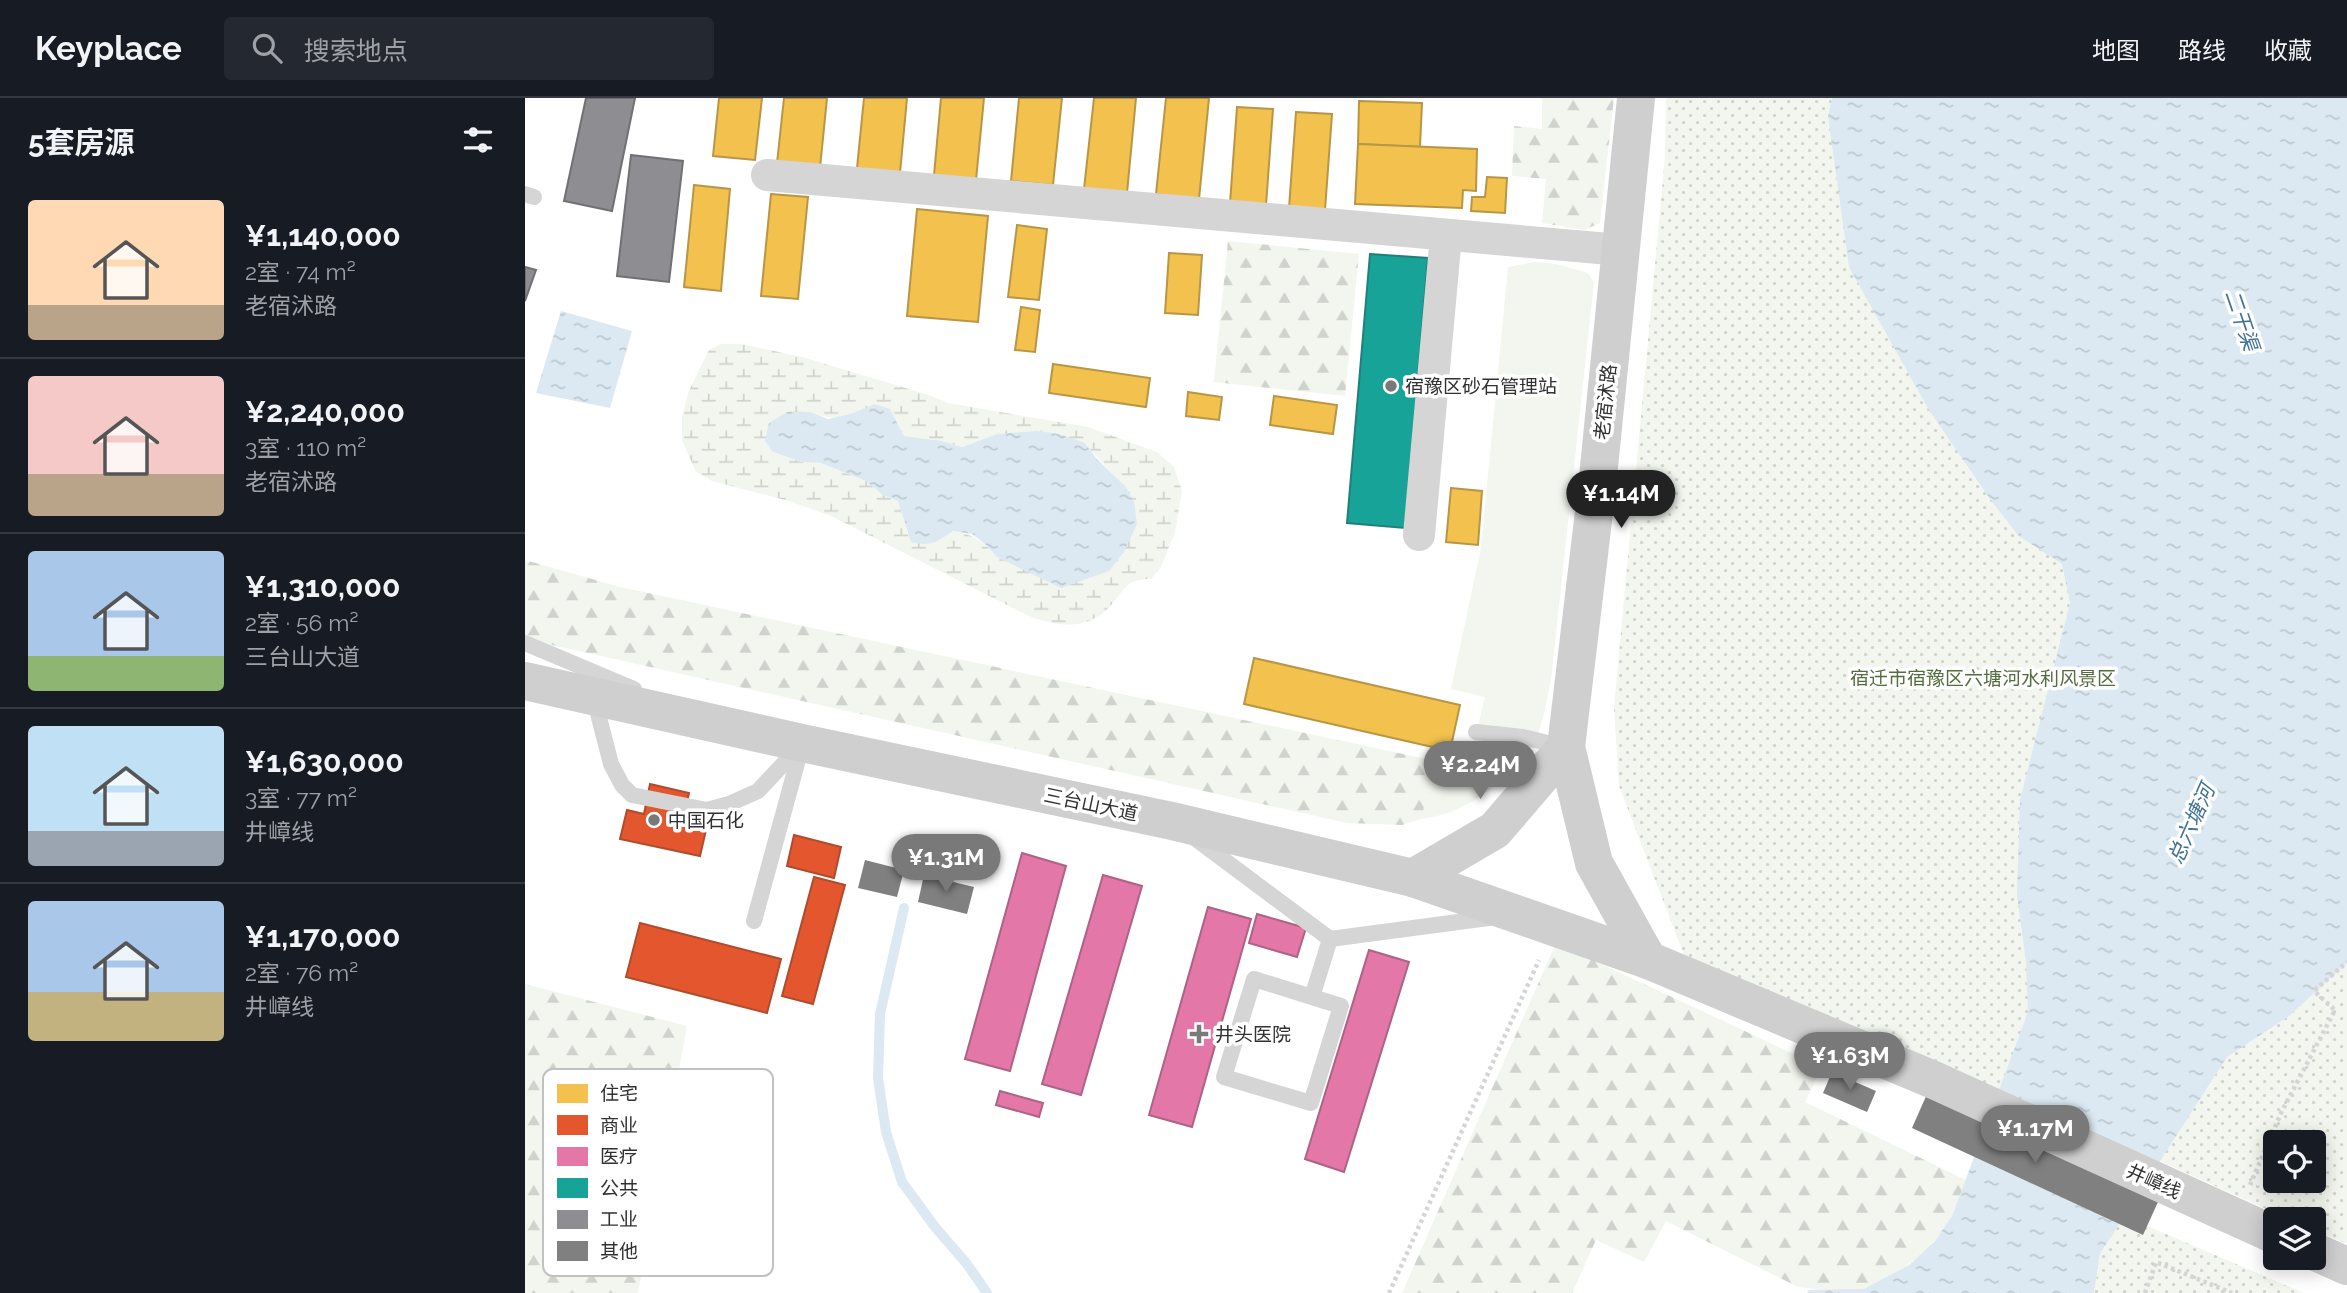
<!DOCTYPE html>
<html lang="zh">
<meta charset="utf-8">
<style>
body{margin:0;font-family:Raleway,"Noto Sans SC",sans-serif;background:#242831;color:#f1f3f6;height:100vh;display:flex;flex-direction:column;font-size:26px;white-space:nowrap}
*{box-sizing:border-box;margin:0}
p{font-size:23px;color:#9ea1a6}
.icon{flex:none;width:38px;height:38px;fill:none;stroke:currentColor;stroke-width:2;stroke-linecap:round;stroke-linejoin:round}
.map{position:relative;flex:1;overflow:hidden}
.details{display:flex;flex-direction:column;background:#171b24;width:525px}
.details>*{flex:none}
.buttons{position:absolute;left:1738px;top:1032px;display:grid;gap:14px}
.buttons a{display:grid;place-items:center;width:63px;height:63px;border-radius:7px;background:#171b24;box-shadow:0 4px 18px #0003;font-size:35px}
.price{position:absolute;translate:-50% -60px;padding:0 16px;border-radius:24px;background:#797979;color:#fff;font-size:23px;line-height:46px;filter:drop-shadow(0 2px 4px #0008)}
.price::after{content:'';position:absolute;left:50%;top:42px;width:21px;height:16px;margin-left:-10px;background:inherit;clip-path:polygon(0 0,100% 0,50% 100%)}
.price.on{background:#222;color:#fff}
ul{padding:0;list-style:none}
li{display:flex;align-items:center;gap:21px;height:175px;padding:0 28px}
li+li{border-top:2px solid #363941}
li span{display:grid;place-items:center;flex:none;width:196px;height:140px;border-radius:7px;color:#555}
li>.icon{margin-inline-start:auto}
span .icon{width:84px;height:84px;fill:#fffc;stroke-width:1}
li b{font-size:30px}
h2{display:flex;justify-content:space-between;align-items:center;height:84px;padding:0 28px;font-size:30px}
header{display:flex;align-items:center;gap:42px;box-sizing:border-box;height:98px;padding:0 35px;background:#171b24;border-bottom:2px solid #363941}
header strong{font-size:33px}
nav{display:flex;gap:38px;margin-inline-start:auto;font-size:24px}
.search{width:490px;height:63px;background:#242831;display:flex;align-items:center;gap:18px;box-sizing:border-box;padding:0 24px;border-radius:7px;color:#9ea1a6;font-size:26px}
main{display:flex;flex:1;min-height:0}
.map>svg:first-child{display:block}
.grass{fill:#f2f6ee}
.forest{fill:url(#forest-firs)}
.wetland{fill:url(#wetland-marsh);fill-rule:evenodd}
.park{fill:url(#park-dots);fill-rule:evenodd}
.water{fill:url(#water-ripples)}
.homes{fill:#f2c14e;stroke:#b89645;stroke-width:2}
.shops{fill:#e4572e;stroke:#ae4c2f;stroke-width:2}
.health{fill:#e377a8;stroke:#ae6284;stroke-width:2}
.public{fill:#17a398;stroke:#1f8179;stroke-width:2}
.industry{fill:#8d8d92;stroke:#717175;stroke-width:2}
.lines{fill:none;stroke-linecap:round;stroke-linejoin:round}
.stream{stroke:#dce9f2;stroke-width:10}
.building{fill:#808080}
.path{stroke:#d5d5d5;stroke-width:4.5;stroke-dasharray:3.5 3.5;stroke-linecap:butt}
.service{stroke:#d5d5d5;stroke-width:16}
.minor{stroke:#d5d5d5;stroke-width:32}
.secondary{stroke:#cfcfcf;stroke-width:38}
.poi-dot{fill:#797979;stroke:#fff;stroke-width:2.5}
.labels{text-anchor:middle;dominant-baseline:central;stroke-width:7;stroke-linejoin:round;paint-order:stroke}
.poi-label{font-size:19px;fill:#313131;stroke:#fff;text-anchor:start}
.street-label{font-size:19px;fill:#313131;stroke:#fff}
.park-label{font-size:19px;fill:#546d3e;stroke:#fff}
.water-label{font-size:21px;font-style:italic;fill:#3f7294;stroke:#fff}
.key{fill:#fff;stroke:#c1c1c1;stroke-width:2}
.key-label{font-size:19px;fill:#313131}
</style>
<header>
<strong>Keyplace</strong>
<div class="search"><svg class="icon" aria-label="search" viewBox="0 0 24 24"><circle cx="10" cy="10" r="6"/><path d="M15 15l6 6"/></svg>搜索地点</div>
<nav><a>地图</a><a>路线</a><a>收藏</a></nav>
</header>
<main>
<section class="details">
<h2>5套房源<svg class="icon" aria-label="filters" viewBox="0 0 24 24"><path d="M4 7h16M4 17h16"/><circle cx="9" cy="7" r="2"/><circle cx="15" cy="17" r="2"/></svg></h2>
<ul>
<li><span style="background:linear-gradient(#ffd9b3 75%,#b9a48a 0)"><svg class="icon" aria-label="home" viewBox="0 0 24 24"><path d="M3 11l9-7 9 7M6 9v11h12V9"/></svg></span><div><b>¥1,140,000</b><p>2室 · 74 m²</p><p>老宿沭路</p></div></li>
<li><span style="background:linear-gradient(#f6c9c9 70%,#b9a48a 0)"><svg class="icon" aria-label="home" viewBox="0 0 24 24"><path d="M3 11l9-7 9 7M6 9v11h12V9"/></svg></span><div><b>¥2,240,000</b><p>3室 · 110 m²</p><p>老宿沭路</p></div></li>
<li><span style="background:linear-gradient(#a9c7e8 75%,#8fb573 0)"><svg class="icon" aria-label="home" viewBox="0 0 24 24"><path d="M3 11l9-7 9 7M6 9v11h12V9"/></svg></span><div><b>¥1,310,000</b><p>2室 · 56 m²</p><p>三台山大道</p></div></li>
<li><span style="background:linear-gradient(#bfe0f5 75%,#9aa5b1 0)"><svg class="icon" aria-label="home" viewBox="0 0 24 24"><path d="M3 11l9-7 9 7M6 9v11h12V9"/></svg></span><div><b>¥1,630,000</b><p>3室 · 77 m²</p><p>井嶂线</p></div></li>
<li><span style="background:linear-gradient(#a9c7e8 65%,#c2b280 0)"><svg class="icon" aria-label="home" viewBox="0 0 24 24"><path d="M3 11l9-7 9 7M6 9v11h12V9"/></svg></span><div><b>¥1,170,000</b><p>2室 · 76 m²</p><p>井嶂线</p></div></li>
</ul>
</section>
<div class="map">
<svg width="1822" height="1195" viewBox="0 0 1822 1195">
<defs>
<pattern id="forest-firs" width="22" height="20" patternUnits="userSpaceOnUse" patternTransform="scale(1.75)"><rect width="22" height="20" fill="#f2f6ee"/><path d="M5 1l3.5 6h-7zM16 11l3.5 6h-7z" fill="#d0d3cd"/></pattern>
<pattern id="wetland-marsh" width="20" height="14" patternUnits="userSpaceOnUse" patternTransform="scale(1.75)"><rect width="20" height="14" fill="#f2f6ee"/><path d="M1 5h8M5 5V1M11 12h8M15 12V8" fill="none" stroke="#d0d3cd"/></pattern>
<pattern id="park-dots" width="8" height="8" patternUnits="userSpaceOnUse" patternTransform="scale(1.75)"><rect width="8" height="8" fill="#f2f6ee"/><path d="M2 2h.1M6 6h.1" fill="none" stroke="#d0d3cd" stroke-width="1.8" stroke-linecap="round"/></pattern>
<pattern id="water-ripples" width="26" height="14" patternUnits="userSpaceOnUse" patternTransform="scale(1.75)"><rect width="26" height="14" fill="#dce9f2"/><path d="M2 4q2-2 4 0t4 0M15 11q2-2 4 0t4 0" fill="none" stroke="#bdc8d0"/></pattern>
</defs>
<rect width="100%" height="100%" fill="#fff"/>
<path class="grass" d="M1010 164 1031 166 1063 175 1069 184 1026 582C1021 604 1018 630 1006 650 991 676 951 705 923 715 914 718 905 719 896 721L912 658 944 665 960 599 926 591 956 450 983 169Z"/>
<g class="forest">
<path d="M1017 0H1089L1075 125 1059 132 1017 125 1021 81 987 78 989 28 1017 31Z"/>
<path d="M703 143 834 156 820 298 689 284Z"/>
<path d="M0 462 95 489 911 663 896 721 877 727 822 725 0 541Z"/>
<path d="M1031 845 1297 969 1280 1004 1441 1082C1436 1094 1433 1107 1427 1118 1411 1148 1373 1179 1341 1190 1327 1195 1285 1192 1271 1188L1141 1123 1119 1164 1071 1142 1047 1195H877Z"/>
<path d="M0 886 162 928 113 1195H0Z"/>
</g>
<path class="wetland" d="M196 246H216L277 259 404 297 423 305 563 329 632 354 649 369 657 393 650 434 636 469 626 481C601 481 601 490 587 506 564 533 536 529 506 519L306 418 264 403 187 383 171 374 157 342V319L163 295 184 252ZM336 311H365L379 338 417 343 437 349 472 336 560 345C576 366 596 381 609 403L472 459C457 442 450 437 428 433L415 442 386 444 373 403 358 397 341 383 296 365 277 364 248 354 285 314C306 322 315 322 336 311Z"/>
<g class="park">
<path d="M1141 0H1822V1146L1789 1132 1788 1122H1765L1635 1063 1161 862 1094 688 1089 610 1140 59ZM1750 1045H1788V1083H1750Z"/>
<path d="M1599 1118 1779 1195H1569L1575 1157Z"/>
</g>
<g class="water">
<path d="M1307 0H1822V865L1764 918 1702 959 1575 1156 1569 1195H1282L1284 1192 1339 1191 1384 1167 1410 1143 1427 1118 1435 1097 1503 914 1501 864 1492 797 1495 702 1545 505 1537 466 1494 438 1467 404 1404 312 1324 169 1303 18Z"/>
<path d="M36 213 107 233 85 310 11 295Z"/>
<path d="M350 306 365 311 379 338 417 343 437 349 472 336 512 333 534 336 560 345 572 361 600 388 609 403 612 426 599 454 584 473 536 490 472 459 460 446 447 436 428 433C412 444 406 449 386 444L373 403 358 397 341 383 296 365 277 364 248 354 240 343 244 325 262 314H285L303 321 325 316Z"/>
</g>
<g class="homes">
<path d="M194 0H237L230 62 188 58Z"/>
<path d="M259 0H302L295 70 252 65Z"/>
<path d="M339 0H382L375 75 332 70Z"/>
<path d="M416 0H459L451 82 409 77Z"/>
<path d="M494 0H537L528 87 486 83Z"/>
<path d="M569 0H611L602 95 559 91Z"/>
<path d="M641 0H684L674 101 631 96Z"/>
<path d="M834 3 897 5 895 49 833 46Z"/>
<path d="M712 9 748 11 741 107 705 105Z"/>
<path d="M771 14 807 16 800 112 764 110Z"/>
<path d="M833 46 952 51 951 93 938 92 937 110 830 106Z"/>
<path d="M962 79 982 80 980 115 946 113 947 99H960Z"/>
<path d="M169 87 205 91 196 193 159 189Z"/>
<path d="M246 96 283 99 273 201 236 198Z"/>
<path d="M392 111 463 118 453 224 382 218Z"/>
<path d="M492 127 522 131 514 202 483 199Z"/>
<path d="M644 155 677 157 673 217 640 215Z"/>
<path d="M496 209 515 212 510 254 490 252Z"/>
<path d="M528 266 625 280 621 309 524 295Z"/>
<path d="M663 294 697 299 694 322 661 318Z"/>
<path d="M749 298 812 307 808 336 745 327Z"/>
<path d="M926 390 957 393 953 447 921 444Z"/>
<path d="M729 560 935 607 925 653 719 606Z"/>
</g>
<g class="shops">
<path d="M125 686 164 695 157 727 181 732 175 758 95 741 102 712 119 716Z"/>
<path d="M269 737 316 749 309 780 262 768Z"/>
<path d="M289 779 320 787 288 906 257 898Z"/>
<path d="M115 825 256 861 242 915 101 879Z"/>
</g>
<g class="health">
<path d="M497 755 541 768 485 973 440 961Z"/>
<path d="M578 777 617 788 556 997 517 986Z"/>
<path d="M683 809 726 821 667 1029 624 1017Z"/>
<path d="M732 816 781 830 772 859 724 845Z"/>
<path d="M844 852 884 864 819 1074 780 1061Z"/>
<path d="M475 993 518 1005 514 1019 471 1007Z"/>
</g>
<path class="public" d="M845 156 903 160 880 430 822 425Z"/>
<g class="industry">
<path d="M61 0H110L87 113 39 103Z"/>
<path d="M106 57 158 63 144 184 92 178Z"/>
<path d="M0 169 11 172 0 203Z"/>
</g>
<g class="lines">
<path class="stream" d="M379 810 355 916 353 980 361 1034 377 1084 410 1129 442 1166 462 1195"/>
</g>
<g class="building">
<path d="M340 762 379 772 372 799 333 790Z"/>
<path d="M399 777 449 789 442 816 393 804Z"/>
<path d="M1307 974 1351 993 1342 1014 1298 995Z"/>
<path d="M1402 996 1633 1104 1618 1137 1387 1030Z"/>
</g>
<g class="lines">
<g class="path">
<path d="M1725 1087 1756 1015 1810 912 1789 893 1822 864"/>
<path d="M864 1195 1014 862"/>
<path d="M1620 1195 1631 1164 1707 1195"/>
</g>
<g class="service">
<path d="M0 96 9 99"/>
<path d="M0 545 109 591"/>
<path d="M69 600 86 666 97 687 107 697 182 712 204 706 233 693 276 647"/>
<path d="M951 634 998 639 1039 649"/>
<path d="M671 741 805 841 971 819"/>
<path d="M229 823 277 647"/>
<path d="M787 899 816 908 786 1005 699 979 729 881 787 899 805 841"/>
</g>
<g class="minor">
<path d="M242 77 1096 152"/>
<path d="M894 437 921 137"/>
</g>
<g class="secondary">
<path d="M1111 0 1072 389 1041 649 1069 765 1123 862"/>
<path d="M0 583 277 645 647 723 888 780 1123 862 1411 983 1750 1137"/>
<path d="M888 780 970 732 1041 649"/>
<path d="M1788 1153 1822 1168"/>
</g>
</g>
<g class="poi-dot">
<circle cx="866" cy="288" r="7"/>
<circle cx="129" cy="722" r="7"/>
<path d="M670.5 925.5h7v7h7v7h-7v7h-7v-7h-7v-7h7z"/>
</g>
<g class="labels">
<g class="poi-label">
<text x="880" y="288">宿豫区砂石管理站</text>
<text x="143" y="722">中国石化</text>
<text x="690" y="936">井头医院</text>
</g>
<g class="street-label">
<text transform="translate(1080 304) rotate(-84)">老宿沭路</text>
<text transform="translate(566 706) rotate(12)">三台山大道</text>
<text transform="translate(1629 1083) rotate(24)">井嶂线</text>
</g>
<g class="park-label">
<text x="1458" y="580">宿迁市宿豫区六塘河水利风景区</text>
</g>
<g class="water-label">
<text transform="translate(1717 222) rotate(71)">二干渠</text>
<text transform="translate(1666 726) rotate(-66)">总六塘河</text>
</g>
</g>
<rect x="18" y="971" width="230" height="207" rx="10" class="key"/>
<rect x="32" y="986" width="31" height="19" fill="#f2c14e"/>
<rect x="32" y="1017" width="31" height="20" fill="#e4572e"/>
<rect x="32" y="1049" width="31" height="19" fill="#e377a8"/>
<rect x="32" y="1080" width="31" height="20" fill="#17a398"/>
<rect x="32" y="1112" width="31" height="19" fill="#8d8d92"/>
<rect x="32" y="1143" width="31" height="20" fill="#808080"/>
<g class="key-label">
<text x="75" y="1002">住宅</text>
<text x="75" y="1034">商业</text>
<text x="75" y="1065">医疗</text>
<text x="75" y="1097">公共</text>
<text x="75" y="1128">工业</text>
<text x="75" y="1160">其他</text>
</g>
</svg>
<div class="buttons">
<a><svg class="icon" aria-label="locate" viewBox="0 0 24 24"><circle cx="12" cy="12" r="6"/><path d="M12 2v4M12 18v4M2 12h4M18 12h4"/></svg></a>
<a><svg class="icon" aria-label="layers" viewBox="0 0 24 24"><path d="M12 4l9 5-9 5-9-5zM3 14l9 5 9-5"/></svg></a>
</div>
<b class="price on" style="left:1096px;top:432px">¥1.14M</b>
<b class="price" style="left:955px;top:703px">¥2.24M</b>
<b class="price" style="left:421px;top:796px">¥1.31M</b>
<b class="price" style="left:1325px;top:994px">¥1.63M</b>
<b class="price" style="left:1510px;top:1067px">¥1.17M</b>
</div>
</main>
